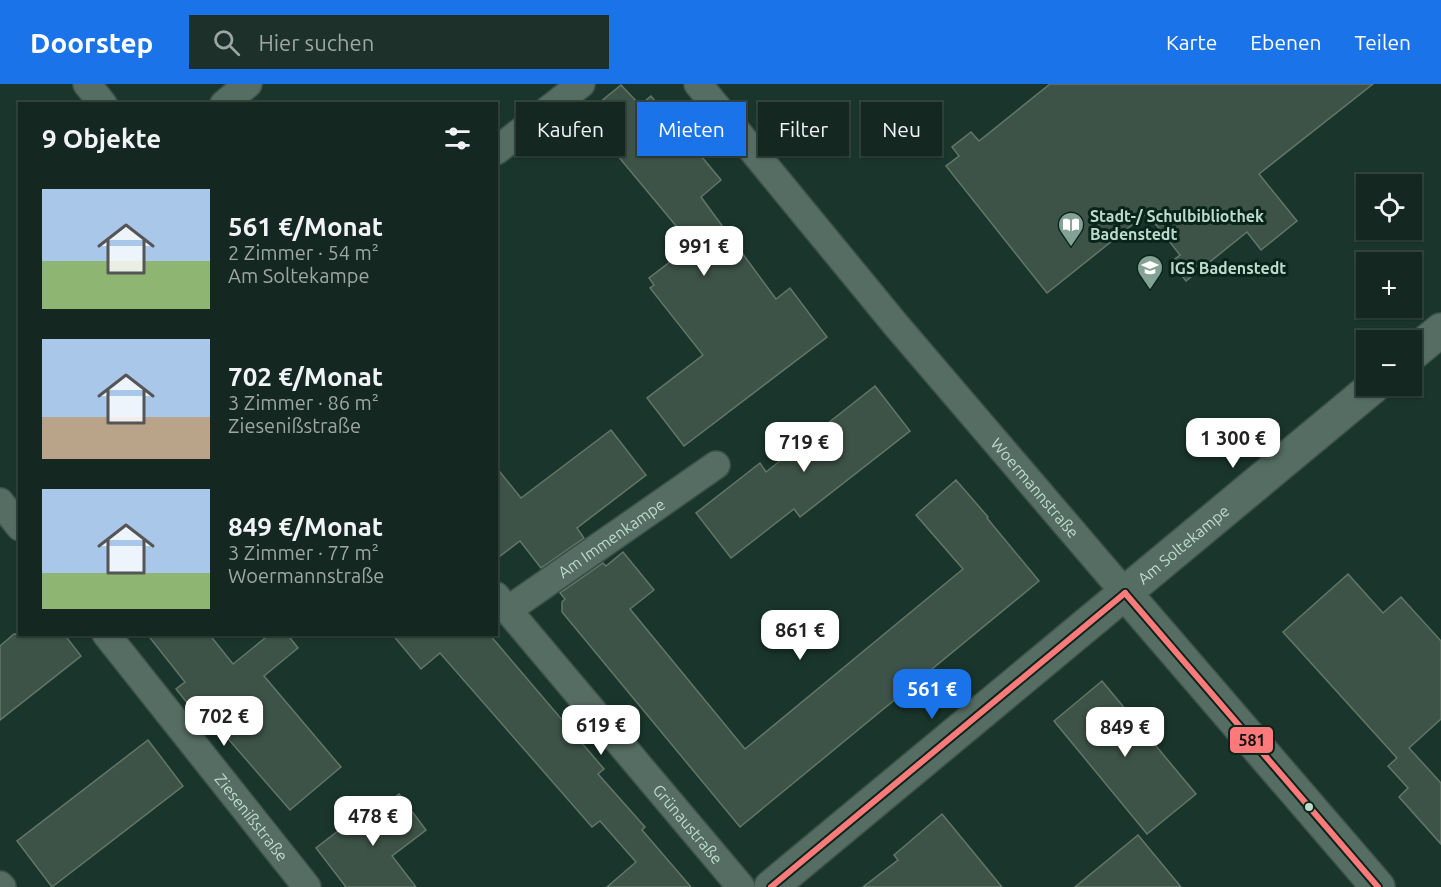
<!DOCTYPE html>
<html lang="de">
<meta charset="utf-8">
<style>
body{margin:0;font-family:Ubuntu,sans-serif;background:#1d302a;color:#f1f3f6;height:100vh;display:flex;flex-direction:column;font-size:22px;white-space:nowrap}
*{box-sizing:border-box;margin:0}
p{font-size:20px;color:#9da6a5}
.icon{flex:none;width:33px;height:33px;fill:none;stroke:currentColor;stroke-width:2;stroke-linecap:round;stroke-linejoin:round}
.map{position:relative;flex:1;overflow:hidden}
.drawer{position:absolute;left:18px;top:18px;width:480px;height:534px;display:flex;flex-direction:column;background:#142821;border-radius:0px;box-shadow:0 2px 4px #0004,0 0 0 2px #33443f}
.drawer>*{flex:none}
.banner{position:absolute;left:516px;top:18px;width:570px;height:54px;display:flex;gap:12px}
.tools{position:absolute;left:1356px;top:90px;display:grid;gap:12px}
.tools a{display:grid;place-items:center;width:66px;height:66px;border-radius:0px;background:#142821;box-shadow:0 2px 4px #0004,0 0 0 2px #33443f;font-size:30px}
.price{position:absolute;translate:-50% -51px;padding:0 14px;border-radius:12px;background:#fff;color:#222;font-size:20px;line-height:39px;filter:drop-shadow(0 2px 3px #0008)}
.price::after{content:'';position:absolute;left:50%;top:36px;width:18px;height:14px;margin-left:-9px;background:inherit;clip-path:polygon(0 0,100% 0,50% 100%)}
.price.selected{background:#1a73e8;color:#fff}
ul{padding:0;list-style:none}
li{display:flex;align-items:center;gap:18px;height:150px;padding:0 24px}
li span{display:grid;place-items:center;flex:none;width:168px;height:120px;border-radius:0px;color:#555}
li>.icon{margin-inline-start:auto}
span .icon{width:72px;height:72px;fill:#fffc;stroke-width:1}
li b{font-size:26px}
h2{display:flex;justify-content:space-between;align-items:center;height:72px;padding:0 24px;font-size:26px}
.pill{padding:0 21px;border-radius:0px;background:#142821;box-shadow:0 2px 4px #0004,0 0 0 2px #33443f;font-size:21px;line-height:54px}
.pill.selected{background:#1a73e8;color:#fff}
header{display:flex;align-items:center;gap:36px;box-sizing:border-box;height:84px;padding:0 30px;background:#1a73e8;color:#fff}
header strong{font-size:28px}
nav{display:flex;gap:33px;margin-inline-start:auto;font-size:21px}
.search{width:420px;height:54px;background:#1d302a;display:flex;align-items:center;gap:15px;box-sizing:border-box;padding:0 21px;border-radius:0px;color:#9da6a5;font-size:22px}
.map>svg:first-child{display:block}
.building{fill:#3e5347;stroke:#62766a;stroke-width:1.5}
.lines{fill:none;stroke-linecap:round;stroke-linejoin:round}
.street-casing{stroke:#3c5249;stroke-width:30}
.secondary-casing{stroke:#3c5249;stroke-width:36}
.street{stroke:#556d63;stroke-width:27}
.secondary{stroke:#556d63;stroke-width:33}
.bus-1-casing{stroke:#09241a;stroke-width:10}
.bus-1{stroke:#fe7a7a;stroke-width:6}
.bus-dot{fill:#bcdbcc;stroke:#09241a;stroke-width:2}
.labels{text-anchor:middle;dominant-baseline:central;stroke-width:6;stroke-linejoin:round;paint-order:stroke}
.poi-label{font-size:16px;font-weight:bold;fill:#bcdbcc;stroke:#09241a;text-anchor:start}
.street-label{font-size:16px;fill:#bcdbcc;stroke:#09241a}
.line-badge{stroke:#09241a;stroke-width:2}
.pale-badge-label{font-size:16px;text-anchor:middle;font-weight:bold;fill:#111}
</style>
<header>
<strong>Doorstep</strong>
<div class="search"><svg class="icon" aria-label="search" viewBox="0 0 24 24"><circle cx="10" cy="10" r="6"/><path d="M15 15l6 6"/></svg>Hier suchen</div>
<nav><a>Karte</a><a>Ebenen</a><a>Teilen</a></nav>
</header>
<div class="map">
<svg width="1441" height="803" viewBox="0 0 1441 803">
<rect width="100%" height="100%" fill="#1a362c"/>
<g class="building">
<path d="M1050 0H1373L1259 90 1297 137 1261 166 1247 148 1186 197 1171 178 1180 171 1147 129 1047 209 946 82 959 72 952 63 971 48 979 57Z"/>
<path d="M621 1 640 21 651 12 721 96 701 113 776 215 790 204 827 253 684 362 647 314 703 271 650 204 654 201 649 194 692 161 602 53 605 51 588 28Z"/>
<path d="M875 302 910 347 800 433 794 425 731 474 696 429 760 379 766 388Z"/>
<path d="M611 346 646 391 577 444 584 454 541 484 520 457 496 475V383L521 414Z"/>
<path d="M956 396 988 433 987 434 1039 497 740 743 562 528V518L565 515 560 509 603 479 606 482 623 468 654 506 630 525 745 665 963 485 916 431Z"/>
<path d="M1348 490 1383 529 1401 513 1441 557V635L1409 664 1441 699V760L1399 713 1408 704 1388 682 1397 674 1283 548Z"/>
<path d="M14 550H64L81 572 0 636V562Z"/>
<path d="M147 550H209L233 580 270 550H287L298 564 264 592 341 683 290 726 211 635 204 640 176 605 185 598Z"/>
<path d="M392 550H489L604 685 598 690 645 743 642 746 691 803H607L636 778 600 737 592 743 440 569 421 585Z"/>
<path d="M1102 597 1196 710 1147 750 1054 637Z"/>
<path d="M148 656 183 702 52 803 17 757Z"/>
<path d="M399 710 426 746 392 772 416 803H346L316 764 360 730 365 736Z"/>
<path d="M942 730 1002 803H863L898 776 894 771Z"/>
<path d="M1138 751 1181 803H1075Z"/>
</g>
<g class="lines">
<defs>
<g id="street">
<path d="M87 0 103 20"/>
<path id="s1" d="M698 0 896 241 1125 509"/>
<path d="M224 20 248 0"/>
<path d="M496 67 581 0"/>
<path d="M0 418 20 443"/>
<path id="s2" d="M496 512 741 803"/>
<path id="s3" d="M508 526 716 381"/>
<path id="s4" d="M106 550 307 803"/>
<path d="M0 801 2 803"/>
</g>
<g id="secondary">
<path d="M1412 270 1441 246"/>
<path d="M1125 509 1378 803"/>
<path id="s5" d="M771 803 1374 302"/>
</g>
</defs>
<use href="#street" class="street-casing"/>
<use href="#secondary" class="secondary-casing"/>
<use href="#street" class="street"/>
<use href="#secondary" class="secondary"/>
<defs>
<g id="bus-1">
<path d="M1125 509 1378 803"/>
<path d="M771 803 1125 509"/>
</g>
</defs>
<use href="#bus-1" class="bus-1-casing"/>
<use href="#bus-1" class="bus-1"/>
</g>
<defs>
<symbol id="library-pin" viewBox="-11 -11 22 30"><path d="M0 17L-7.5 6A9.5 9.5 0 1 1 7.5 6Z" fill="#83a194" stroke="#09241a"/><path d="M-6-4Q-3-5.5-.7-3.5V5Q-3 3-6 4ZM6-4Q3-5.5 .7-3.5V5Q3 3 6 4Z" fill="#fff"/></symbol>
<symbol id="school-pin" viewBox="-11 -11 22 30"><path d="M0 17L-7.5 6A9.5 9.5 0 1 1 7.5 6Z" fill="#83a194" stroke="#09241a"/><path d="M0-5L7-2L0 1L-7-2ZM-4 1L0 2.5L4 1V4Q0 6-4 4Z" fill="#fff"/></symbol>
</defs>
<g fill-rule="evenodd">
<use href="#library-pin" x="1056" y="126" width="30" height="40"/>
<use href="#school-pin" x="1135" y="169" width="30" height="40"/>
</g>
<circle class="bus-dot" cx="1309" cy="723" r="5"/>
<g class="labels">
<g class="poi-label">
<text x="1090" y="132">Stadt-/ Schulbibliothek<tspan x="1090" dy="18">Badenstedt</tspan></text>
<text x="1170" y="184">IGS Badenstedt</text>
</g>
<g class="street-label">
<text stroke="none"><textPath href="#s1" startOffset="526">Woermannstraße</textPath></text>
<text stroke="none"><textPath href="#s3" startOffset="126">Am Immenkampe</textPath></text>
<text stroke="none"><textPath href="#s5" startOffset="536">Am Soltekampe</textPath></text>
<text stroke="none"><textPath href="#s4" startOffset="234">Ziesenißstraße</textPath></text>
<text stroke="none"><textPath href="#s2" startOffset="298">Grünaustraße</textPath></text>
</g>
</g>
<rect class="line-badge" x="1229" y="642" width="45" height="28" rx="6" fill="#fe7a7a"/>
<g class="pale-badge-label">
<text x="1252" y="662">581</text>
</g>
</svg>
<div class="tools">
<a><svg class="icon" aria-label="locate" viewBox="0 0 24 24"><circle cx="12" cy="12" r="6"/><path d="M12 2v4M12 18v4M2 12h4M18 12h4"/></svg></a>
<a>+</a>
<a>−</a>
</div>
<b class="price" style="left:704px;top:193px">991 €</b>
<b class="price" style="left:1233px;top:385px">1 300 €</b>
<b class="price" style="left:804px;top:389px">719 €</b>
<b class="price" style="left:800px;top:577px">861 €</b>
<b class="price selected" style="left:932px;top:636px">561 €</b>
<b class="price" style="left:224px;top:663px">702 €</b>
<b class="price" style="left:601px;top:672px">619 €</b>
<b class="price" style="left:1125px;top:674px">849 €</b>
<b class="price" style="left:373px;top:763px">478 €</b>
<div class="banner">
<a class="pill">Kaufen</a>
<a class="pill selected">Mieten</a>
<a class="pill">Filter</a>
<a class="pill">Neu</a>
</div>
<section class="drawer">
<h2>9 Objekte<svg class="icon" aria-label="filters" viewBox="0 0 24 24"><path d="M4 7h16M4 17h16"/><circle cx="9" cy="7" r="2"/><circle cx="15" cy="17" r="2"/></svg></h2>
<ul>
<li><span style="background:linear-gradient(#a9c7e8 60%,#8fb573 0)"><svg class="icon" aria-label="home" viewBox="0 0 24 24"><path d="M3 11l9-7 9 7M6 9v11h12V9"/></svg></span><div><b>561 €/Monat</b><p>2 Zimmer · 54 m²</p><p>Am Soltekampe</p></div></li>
<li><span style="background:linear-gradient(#a9c7e8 65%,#b9a48a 0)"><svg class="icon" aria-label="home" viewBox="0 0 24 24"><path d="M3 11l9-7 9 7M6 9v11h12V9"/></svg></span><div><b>702 €/Monat</b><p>3 Zimmer · 86 m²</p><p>Ziesenißstraße</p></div></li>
<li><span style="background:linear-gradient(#a9c7e8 70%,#8fb573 0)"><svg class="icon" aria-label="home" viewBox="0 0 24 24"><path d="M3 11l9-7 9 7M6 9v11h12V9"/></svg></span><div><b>849 €/Monat</b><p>3 Zimmer · 77 m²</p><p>Woermannstraße</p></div></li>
</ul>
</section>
</div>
